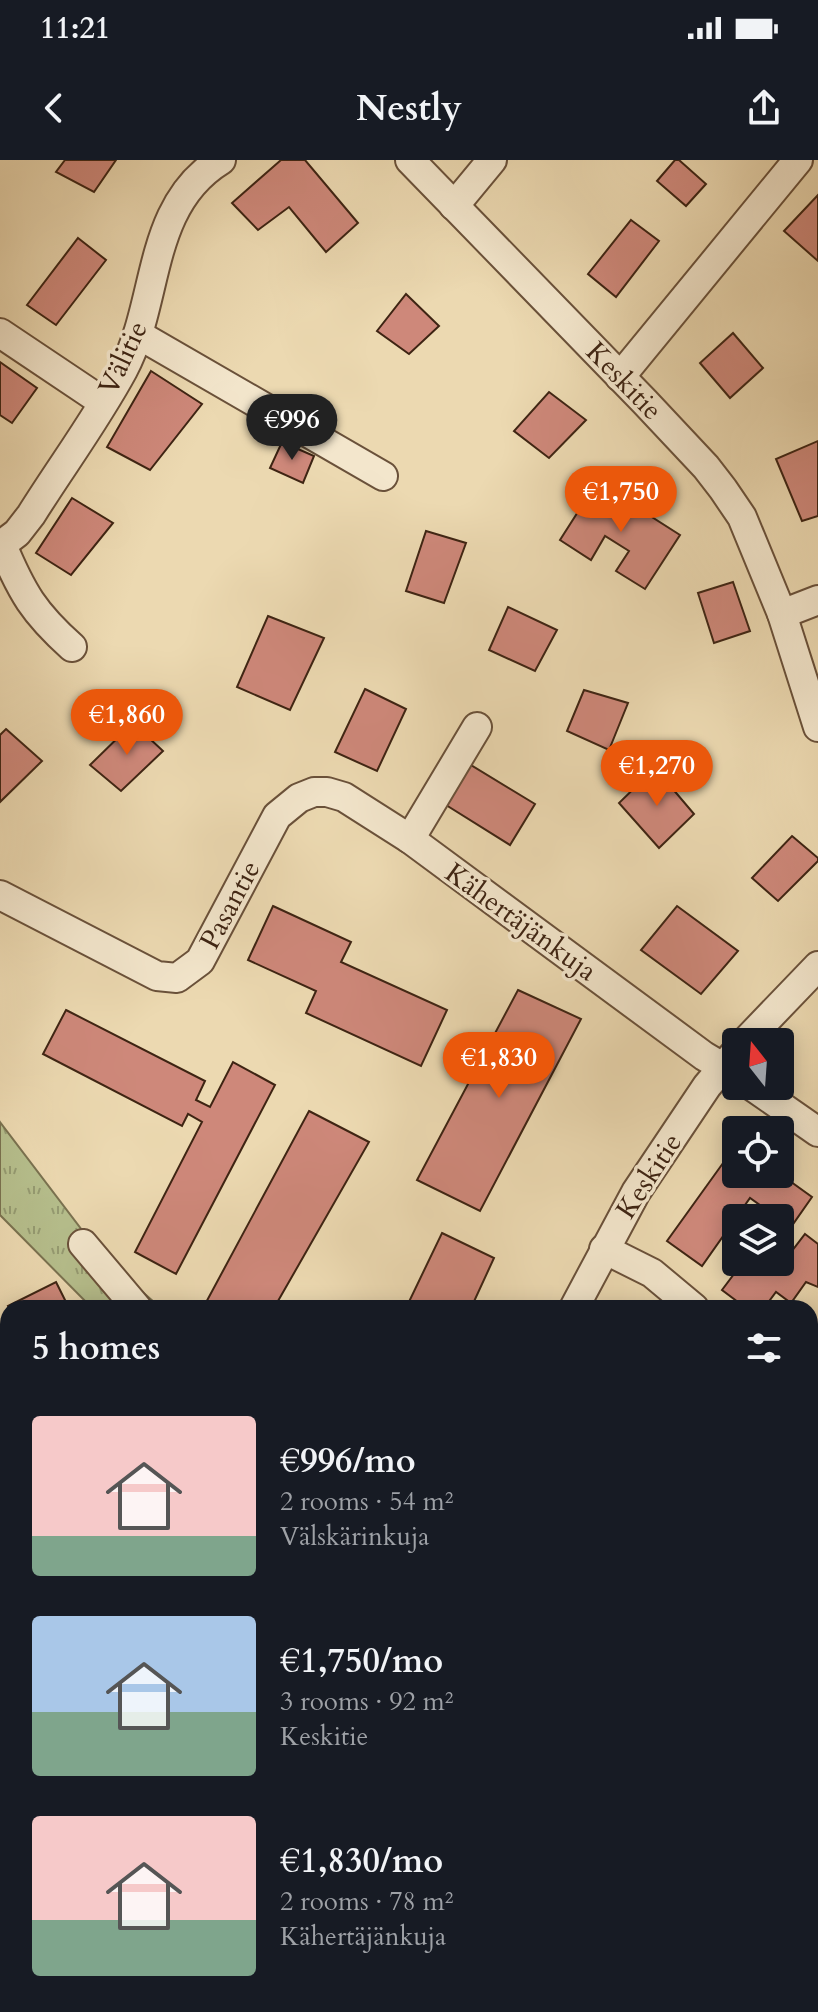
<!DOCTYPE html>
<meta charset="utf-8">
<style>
body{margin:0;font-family:Cardo,serif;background:#242831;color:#f1f3f6;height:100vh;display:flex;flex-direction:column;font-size:30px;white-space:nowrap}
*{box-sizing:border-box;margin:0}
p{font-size:26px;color:#9ea1a6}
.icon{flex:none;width:44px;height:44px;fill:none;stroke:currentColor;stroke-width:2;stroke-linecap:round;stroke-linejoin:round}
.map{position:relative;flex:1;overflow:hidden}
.sheet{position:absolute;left:0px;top:1140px;width:818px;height:712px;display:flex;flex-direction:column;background:#171b24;border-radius:24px 24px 0 0;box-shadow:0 4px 20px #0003}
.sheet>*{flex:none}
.needle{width:52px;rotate:343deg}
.buttons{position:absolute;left:722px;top:868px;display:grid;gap:16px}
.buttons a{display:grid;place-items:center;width:72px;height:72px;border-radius:8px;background:#171b24;box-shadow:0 4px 20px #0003;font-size:40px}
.price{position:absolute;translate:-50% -68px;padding:0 18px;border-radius:28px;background:#ea580c;color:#fff;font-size:26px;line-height:52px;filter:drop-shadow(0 2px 4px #0008)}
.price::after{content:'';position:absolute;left:50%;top:48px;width:24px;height:18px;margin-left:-12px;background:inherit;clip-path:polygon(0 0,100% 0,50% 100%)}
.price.active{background:#222;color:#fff}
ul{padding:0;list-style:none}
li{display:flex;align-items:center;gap:24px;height:200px;padding:0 32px}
li span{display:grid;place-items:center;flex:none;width:224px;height:160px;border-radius:8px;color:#555}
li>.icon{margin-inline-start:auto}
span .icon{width:96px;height:96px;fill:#fffc;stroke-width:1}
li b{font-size:34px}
h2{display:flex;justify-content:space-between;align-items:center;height:96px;padding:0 32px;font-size:34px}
.status{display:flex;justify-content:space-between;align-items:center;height:56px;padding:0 40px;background:#171b24;direction:ltr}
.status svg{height:22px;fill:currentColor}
header{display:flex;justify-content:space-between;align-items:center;height:104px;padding:0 32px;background:#171b24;font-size:36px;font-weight:800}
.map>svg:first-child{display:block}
.park{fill:url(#park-tufts);stroke:#7a7250;stroke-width:2}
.building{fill:#ce887a;stroke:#3e2413;stroke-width:2}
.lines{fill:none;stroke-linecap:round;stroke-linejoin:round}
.minor-casing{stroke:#6a513a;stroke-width:32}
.minor{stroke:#f3e6cc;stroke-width:28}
.labels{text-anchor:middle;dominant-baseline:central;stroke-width:7;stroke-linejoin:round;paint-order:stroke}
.street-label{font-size:28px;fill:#3e2413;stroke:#f3e6cc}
</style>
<div class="status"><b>11:21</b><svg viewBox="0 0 49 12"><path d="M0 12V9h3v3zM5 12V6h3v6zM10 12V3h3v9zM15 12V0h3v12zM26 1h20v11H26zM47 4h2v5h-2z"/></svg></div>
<header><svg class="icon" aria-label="back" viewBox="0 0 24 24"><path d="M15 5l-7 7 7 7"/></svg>Nestly<svg class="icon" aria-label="share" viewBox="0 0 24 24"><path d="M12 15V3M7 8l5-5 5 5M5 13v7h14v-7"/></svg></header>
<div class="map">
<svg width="818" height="1852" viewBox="0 0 818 1852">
<defs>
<pattern id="park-tufts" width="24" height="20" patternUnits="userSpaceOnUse" patternTransform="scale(2)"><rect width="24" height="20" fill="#b6bf8d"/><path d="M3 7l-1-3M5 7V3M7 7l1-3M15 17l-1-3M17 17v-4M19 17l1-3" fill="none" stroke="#959b72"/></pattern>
</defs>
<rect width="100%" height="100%" fill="#ecd9b1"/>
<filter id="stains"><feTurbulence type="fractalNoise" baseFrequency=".0025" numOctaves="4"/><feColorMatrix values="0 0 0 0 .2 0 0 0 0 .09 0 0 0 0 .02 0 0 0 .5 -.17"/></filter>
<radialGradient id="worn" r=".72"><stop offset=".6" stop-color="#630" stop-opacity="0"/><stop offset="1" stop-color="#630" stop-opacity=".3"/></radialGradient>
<g class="park">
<path d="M0 962 101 1095 155 1143 149 1148H92L0 1055Z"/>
<path d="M0 1303 8 1305V1416L0 1420Z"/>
<path d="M414 1844H529L530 1852H452Z"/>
</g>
<g class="building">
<path d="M65 0H116L94 32 56 12Z"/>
<path d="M281 0H305L358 63 326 92 289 47 258 70 232 43Z"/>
<path d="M675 0H679L706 24 686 46 657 21Z"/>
<path d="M818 35V101L784 71Z"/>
<path d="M631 60 659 81 616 137 588 114Z"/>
<path d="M78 78 106 100 56 165 27 145Z"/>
<path d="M406 134 439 166 409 194 377 171Z"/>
<path d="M733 173 763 208 730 238 700 203Z"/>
<path d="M0 202 37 228 12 263 0 255Z"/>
<path d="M151 211 202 244 150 310 107 287Z"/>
<path d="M549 232 586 260 549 298 514 271Z"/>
<path d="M818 281V356L802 361 776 299Z"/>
<path d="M282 282 314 296 303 323 270 308Z"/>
<path d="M597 322 680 375 645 429 616 411 629 391 605 376 591 400 560 380Z"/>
<path d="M72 338 113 363 71 415 36 393Z"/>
<path d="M426 371 466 383 444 443 406 431Z"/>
<path d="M733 422 750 471 714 483 698 433Z"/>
<path d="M508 447 557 470 535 511 489 490Z"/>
<path d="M268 456 324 478 290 550 237 527Z"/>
<path d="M365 529 406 549 377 611 335 592Z"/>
<path d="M584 530 628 543 609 590 567 571Z"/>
<path d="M133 563 163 591 121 631 90 605Z"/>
<path d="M6 569 42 601 0 642V575Z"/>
<path d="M461 599 535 644 510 685 438 640Z"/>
<path d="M655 608 694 654 659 688 619 643Z"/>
<path d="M792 676 818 698V701L778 741 752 718Z"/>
<path d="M273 746 351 782 341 802 447 850 421 906 306 853 316 831 248 800Z"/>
<path d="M677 746 738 791 701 834 641 790Z"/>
<path d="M518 830 581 859 480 1051 417 1020Z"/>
<path d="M66 850 205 921 196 940 210 947 233 902 275 925 176 1114 135 1092 202 962 188 954 182 966 43 894Z"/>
<path d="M309 951 369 982 274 1148H203Z"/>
<path d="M736 985V1014H780L812 1037 791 1067 750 1038 702 1106 667 1081Z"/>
<path d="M442 1073 494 1098 471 1148H406Z"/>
<path d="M805 1074 818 1084V1127L806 1122 791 1143 776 1132 764 1148H746L722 1130 743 1102 753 1109 758 1102H780V1090L788 1096Z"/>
<path d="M56 1122 69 1148H9L8 1146Z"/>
<path d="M810 1402 818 1416V1505L810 1510Z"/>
<path d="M810 1537 818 1539V1591L810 1588Z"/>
<path d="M0 1599 8 1605V1704L0 1697Z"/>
<path d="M810 1811 818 1815V1839L810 1835Z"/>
</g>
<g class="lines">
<defs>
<g id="minor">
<path d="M410 0 645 242 706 307 723 329 742 357 782 454 818 567"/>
<path d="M454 46 492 0"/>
<path d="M0 173 103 242"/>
<path d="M139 175 383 316"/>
<path d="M620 217 798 0"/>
<path d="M2 385C22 433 34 453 72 487"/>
<path d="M0 386 17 373 31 355C61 307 96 260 123 210 160 141 146 46 221 0"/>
<path d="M782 454 818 440"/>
<path d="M410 679 477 567"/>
<path d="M0 735 157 816 177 818 200 801 277 656 299 638 314 632H327L344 637 410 679 704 896 736 915"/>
<path d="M745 882 818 806"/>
<path d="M752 926 818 972"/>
<path d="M83 1084 137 1148"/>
<path d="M604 1089 652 1113 694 1148"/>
<path d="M574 1148 636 1032 707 926 736 892"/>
<path d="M810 1358 818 1373"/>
<path d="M0 1546 8 1554"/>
<path d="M810 1642 818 1648"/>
<path d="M0 1754 8 1758"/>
<path d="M88 1844 92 1852"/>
<path d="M549 1844 551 1852"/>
<path d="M762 1844 775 1852"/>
</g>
</defs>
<use href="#minor" class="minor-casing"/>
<use href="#minor" class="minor"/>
</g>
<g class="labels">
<g class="street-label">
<text transform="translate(123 198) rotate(-65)">Välitie</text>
<text transform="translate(624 221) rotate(46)">Keskitie</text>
<text transform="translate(230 745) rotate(-62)">Pasantie</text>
<text transform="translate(521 762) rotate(36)">Kähertäjänkuja</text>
<text transform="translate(649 1016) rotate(-57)">Keskitie</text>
</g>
</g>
<rect width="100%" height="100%" filter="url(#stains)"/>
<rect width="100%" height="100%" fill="url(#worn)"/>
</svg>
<div class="buttons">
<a><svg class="needle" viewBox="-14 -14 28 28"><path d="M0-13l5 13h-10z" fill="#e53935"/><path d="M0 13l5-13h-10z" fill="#9ea1a6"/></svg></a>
<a><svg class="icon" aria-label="locate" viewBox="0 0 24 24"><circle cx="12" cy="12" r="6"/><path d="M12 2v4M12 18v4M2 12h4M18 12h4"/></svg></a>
<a><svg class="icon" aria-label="layers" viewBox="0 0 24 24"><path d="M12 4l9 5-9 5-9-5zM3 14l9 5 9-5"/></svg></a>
</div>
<b class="price active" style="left:292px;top:302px">€996</b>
<b class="price" style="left:621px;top:374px">€1,750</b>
<b class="price" style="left:127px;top:597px">€1,860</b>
<b class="price" style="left:657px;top:648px">€1,270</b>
<b class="price" style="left:499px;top:940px">€1,830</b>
<section class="sheet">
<h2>5 homes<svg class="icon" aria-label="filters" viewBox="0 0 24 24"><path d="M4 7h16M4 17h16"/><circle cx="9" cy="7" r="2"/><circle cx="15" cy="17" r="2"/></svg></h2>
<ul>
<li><span style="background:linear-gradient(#f6c9c9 75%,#7fa58c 0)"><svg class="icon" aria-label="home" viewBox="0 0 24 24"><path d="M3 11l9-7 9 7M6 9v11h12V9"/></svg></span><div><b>€996/mo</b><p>2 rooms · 54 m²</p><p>Välskärinkuja</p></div></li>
<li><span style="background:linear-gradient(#a9c7e8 60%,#7fa58c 0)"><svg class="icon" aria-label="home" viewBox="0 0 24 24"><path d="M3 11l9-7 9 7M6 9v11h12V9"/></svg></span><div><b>€1,750/mo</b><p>3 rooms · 92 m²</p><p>Keskitie</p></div></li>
<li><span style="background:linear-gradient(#f6c9c9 65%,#7fa58c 0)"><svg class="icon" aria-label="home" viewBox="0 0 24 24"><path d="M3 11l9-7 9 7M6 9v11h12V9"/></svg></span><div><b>€1,830/mo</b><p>2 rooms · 78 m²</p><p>Kähertäjänkuja</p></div></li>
</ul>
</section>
</div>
